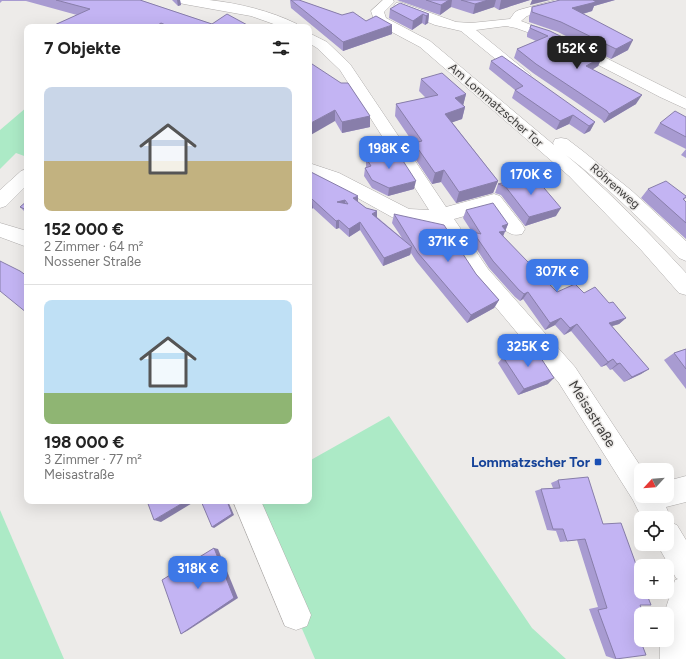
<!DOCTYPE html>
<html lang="de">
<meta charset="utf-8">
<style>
body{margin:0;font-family:Figtree,sans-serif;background:#f6f6f6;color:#222;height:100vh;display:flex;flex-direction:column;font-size:15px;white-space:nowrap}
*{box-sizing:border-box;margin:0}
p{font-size:13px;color:#767676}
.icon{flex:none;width:22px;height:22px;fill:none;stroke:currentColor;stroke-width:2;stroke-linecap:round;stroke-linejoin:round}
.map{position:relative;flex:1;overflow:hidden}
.sheet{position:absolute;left:24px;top:24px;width:288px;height:480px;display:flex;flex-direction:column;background:#fff;border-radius:8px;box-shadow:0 4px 16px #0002}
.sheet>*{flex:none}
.needle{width:26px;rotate:244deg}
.buttons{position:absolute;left:634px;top:463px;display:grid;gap:8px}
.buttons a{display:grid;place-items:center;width:40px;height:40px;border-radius:8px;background:#fff;box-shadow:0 4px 16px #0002;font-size:20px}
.price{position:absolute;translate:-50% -34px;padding:0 9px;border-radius:8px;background:#3d78e7;color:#fff;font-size:13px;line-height:26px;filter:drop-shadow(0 1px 2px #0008)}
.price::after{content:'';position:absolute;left:50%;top:24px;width:12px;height:9px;margin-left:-6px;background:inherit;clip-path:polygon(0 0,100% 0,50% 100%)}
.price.current{background:#222;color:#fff}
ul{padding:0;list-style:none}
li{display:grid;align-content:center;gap:8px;height:212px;padding:0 20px}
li+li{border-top:1px solid #e0e0e0}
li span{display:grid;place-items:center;height:124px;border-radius:8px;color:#555}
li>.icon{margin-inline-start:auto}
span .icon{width:72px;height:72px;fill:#fffc;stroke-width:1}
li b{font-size:17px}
h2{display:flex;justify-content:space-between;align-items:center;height:48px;padding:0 20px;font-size:17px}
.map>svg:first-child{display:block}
.green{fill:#aceac6}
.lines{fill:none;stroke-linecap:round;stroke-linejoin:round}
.minor-casing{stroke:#afacab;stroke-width:1}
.minor{fill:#fff;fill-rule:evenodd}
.wall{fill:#a89bd1}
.shaded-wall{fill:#887eaa}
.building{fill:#c3b4f3;stroke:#887eaa;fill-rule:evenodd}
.transit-dot{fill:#1a4fb4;stroke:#edebe9;stroke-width:1.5}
.labels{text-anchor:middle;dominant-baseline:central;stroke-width:3;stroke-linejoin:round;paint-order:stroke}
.far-street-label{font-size:12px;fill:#3d3c3b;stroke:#edebe9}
.street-label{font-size:14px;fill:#3d3c3b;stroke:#edebe9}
.transit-label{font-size:14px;font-weight:bold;fill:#164399;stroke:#edebe9;text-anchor:end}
</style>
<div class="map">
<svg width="686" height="659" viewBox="0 0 686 659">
<rect width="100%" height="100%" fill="#edebe9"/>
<g class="green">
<path d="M27 107V157L16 153 0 169V130Z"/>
<path d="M389 416 532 628 566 659H315L247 501H309V461Z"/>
<path d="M0 510 64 659H0Z"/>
</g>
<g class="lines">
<defs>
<g id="minor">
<path d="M178 0C188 0 199 0 209 0 238 3 271 11 297 24L299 27H282L251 16 184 4 180 3Z"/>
<path d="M383 0H393L394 2 384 12 386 18 430 41 554 145 553 143 555 139 561 138 567 139 584 152 632 191 686 241V261L679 258C643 222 607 186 566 155 609 191 648 232 686 273V295L679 293 642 251 569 176 420 47 375 23 371 11Z"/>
<path d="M556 0H576L574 3 527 16 521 21 568 39 686 98V109L660 97 579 55 538 36 516 28 506 26 476 30 531 75 529 78 524 79 519 78 461 31 435 25 396 9 394 6 396 3 400 2 456 22 471 23 510 19 515 12 519 10Z"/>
<path d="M309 33 327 42 350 64 446 207 494 194 500 196 522 224 525 229 522 234C505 239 498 220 490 209L454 219 488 269 575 367 643 470H641V496H667V481L686 476V502L666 507 671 518 669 522 677 525 686 540V659H660V640H667V614H664L675 580 678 579 676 578 657 544H667V518H642L633 500 559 383 474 281 437 224 406 223 399 221 327 181 309 175V163L339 173 409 209 429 210 340 70 317 48 309 43Z"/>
<path d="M27 169V185L6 206 0 208V190L21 171Z"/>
<path d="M0 223 27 231V247L0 237Z"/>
<path d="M233 501H261L311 615 307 626 296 630 285 626Z"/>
</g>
</defs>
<use href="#minor" class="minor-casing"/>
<use href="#minor" class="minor"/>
</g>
<g class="wall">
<path d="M0 0H140L212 24 251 27H50L77 15 26 1H2L0 3Z"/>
<path d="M172 0H180L181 5 178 6Z"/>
<path d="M290 0H299L342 15 366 21 392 34 343 51 291 8Z"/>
<path d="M397 0H530L499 10 494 7 473 14 451 7 440 15Z"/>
<path d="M560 0H615L594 6 592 11 583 14 628 50 611 59 558 32 529 22V17L532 7Z"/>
<path d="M390 9 429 14 428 23 425 25 422 23 412 30 389 18Z"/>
<path d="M531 25 602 57 598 66 592 70 636 104 604 123 602 120 533 73 514 58 517 49 536 41 527 37V34Z"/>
<path d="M491 61 595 122 590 131 584 134 569 124 556 130 512 98 515 90 489 69Z"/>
<path d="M309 62 370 116V127L342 133 335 121Z"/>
<path d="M421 79 466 94 463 105 465 107 462 119 452 122 498 181 493 193 456 203 441 182 432 184 412 154 414 144 395 116 396 104 426 98 419 91Z"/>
<path d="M686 117V158L681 155 686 149 654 133 660 123Z"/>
<path d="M366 158 414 189 388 196 372 188 364 176 365 168H366Z"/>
<path d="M309 171 358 202 366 208 377 211V217L402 238 392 223 394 214 476 274 499 300 494 308 467 323 416 261 411 253 410 255 383 266 360 230 349 237 339 228 336 229 313 208 310 210 309 209Z"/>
<path d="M533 175 556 216 525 226 501 195 495 193 498 184Z"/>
<path d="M648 189 686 196V198L684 200 686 202V239L641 198Z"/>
<path d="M27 201V213L24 211 20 207Z"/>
<path d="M466 210 508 224 503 237 557 292 584 293 609 303 626 318 619 324 612 326 649 369 641 374 624 382 612 369 610 370 606 365 601 367 571 331 564 335 555 325 545 330 523 299 520 301 515 297 489 268 470 239 472 232 463 218Z"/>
<path d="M686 349V389L664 360 674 353Z"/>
<path d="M503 357 548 384 518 395 498 363Z"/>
<path d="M558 480 603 524 640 605 638 634 618 659H615L606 656 589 609 598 607 577 540 560 542 556 531 547 530 535 491 541 489 553 488 551 483Z"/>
</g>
<g class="shaded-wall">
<path d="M177 0H180L181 5 178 6Z"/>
<path d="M449 0H452L451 7 440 15 441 5Z"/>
<path d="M488 0H496L494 7 473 14 475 4Z"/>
<path d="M501 0H530L499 10Z"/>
<path d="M532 0H550L530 5Z"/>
<path d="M589 0H615L594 6 592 11 568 18 572 8Z"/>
<path d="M423 14 422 23 412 30 413 21Z"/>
<path d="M429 14 428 23 425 25 426 16Z"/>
<path d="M161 23 163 27H155Z"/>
<path d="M392 25V34L343 51V42Z"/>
<path d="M633 40 628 50 611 59 616 49Z"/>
<path d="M602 57 598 66 581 76 586 66Z"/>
<path d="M466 94 463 106 455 98Z"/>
<path d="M642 95 636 104 604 123 609 114Z"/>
<path d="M465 107 462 119 442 126 445 114Z"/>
<path d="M335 110V121L309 136V124Z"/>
<path d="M573 115 569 124 556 130 560 121Z"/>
<path d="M370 116V127L342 133V122Z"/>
<path d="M595 122 590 131 584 134 589 126Z"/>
<path d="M444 170 441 182 432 184 435 173Z"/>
<path d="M416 181 414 189 388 196 389 188Z"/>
<path d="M498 181 493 193 456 203 459 192Z"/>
<path d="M358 196V205L353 198Z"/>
<path d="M312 199 313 208 310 210 309 201Z"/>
<path d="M345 200V208L337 202Z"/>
<path d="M561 208 556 216 525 226 529 217Z"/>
<path d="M377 211V219L372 214Z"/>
<path d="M339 220V228L336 229V221Z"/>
<path d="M360 222V230L349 237V229Z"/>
<path d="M508 224 502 238 495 240 502 226Z"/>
<path d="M412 247 410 255 383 266 384 258Z"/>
<path d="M528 292 523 299 520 301 524 294Z"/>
<path d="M499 300 494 308 467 323 471 315Z"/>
<path d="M561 318 555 325 545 330 550 323Z"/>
<path d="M626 318 619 324 602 329 609 323Z"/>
<path d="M577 324 571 331 564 335 570 328Z"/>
<path d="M613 359 606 365 601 367 608 362Z"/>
<path d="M620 363 612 369 610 370 617 364Z"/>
<path d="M649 369 641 374 624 382 632 377Z"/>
<path d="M554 378 548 384 518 395 524 389Z"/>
<path d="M186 501H193L194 502 161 522 154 520Z"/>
<path d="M227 501H228L234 515 214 528 212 527Z"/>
<path d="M214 548 218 549 238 598 187 631 181 634Z"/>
</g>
<g class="building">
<path d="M56 0H140L212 24 227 14 251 27H170L161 23 155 27H50L90 9Z"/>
<path d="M291 0H299L342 15 353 12 366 21 376 16 392 25 343 42Z"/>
<path d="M426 0H449L441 5Z"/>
<path d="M461 0H488L475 4Z"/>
<path d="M560 0H593L596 2 572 8 633 40 616 49 561 22 532 12V7Z"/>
<path d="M400 3 429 14 426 16 423 14 413 21 390 9Z"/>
<path d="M531 25 550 31 602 57 586 66 642 95 609 114 607 111 536 64 517 49 548 36 530 28Z"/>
<path d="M502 56 595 122 589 126 573 115 560 121 515 90 523 86 491 61Z"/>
<path d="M309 62 341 83H348L370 116 342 122 335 110 309 124Z"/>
<path d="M442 73 466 94 455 98 465 107 445 114 498 181 459 192 444 170 435 173 414 143 422 141 396 104 438 95 421 79Z"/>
<path d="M675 111 686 117V137L660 123Z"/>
<path d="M396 150 416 181 389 188 372 180 365 168 371 166 366 158Z"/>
<path d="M309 171 358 196 353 198 366 208 377 211 372 214 412 247 384 258 360 222 349 229 339 220 336 221 312 199 309 201ZM345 200 348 204 337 202Z"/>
<path d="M533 175 561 208 529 217 505 186 498 184Z"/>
<path d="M666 181 686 196V197L683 199 686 202V223L648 189Z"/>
<path d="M27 201V210L20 207Z"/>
<path d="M493 203 508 224 502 226 506 231 499 232 557 292 575 284 584 293 595 287 609 303 613 302 626 318 609 323 649 369 632 377 620 363 617 364 613 359 608 362 577 324 570 328 561 318 550 323 528 292 524 294 519 290 493 261 473 232 481 234 466 210Z"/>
<path d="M394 214 444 225 476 274 499 300 471 315 418 253Z"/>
<path d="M0 261 20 271 27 276V313L0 291Z"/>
<path d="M533 346 554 378 524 389 503 357Z"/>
<path d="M686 349V369L674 353Z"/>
<path d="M588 477 603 524 621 523 641 578V592H646L651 605H640L644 614H641V634H638L646 655 616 659 598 610 607 608 585 539 567 541 563 529H553L541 489 560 488 558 480Z"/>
<path d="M147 501H186L154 520Z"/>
<path d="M201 501H227L232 514 212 527Z"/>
<path d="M214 548 234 598 181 634 162 580Z"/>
</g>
<rect class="transit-dot" x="594" y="458" width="8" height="8" rx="2"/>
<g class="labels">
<g class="far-street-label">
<text transform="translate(496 105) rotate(41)">Am Lommatzscher Tor</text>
<text transform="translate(615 186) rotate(41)">Röhrenweg</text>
</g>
<g class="street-label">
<text transform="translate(592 414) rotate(58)">Meisastraße</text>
</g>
<g class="transit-label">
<text x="590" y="462">Lommatzscher Tor</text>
</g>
</g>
</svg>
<div class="buttons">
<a><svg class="needle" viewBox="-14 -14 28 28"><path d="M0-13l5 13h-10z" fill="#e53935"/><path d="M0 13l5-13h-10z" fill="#767676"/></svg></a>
<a><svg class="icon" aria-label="locate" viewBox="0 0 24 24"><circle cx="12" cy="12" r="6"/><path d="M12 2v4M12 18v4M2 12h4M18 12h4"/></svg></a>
<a>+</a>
<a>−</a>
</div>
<b class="price current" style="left:577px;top:70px">152K €</b>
<b class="price" style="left:389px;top:170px">198K €</b>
<b class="price" style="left:531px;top:196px">170K €</b>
<b class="price" style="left:448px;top:263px">371K €</b>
<b class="price" style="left:557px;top:293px">307K €</b>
<b class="price" style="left:528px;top:368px">325K €</b>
<b class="price" style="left:198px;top:590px">318K €</b>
<section class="sheet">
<h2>7 Objekte<svg class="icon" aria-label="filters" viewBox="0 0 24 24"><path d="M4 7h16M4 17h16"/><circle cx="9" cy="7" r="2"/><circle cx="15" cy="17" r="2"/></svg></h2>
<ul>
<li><span style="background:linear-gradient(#c9d6e8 60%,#c2b280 0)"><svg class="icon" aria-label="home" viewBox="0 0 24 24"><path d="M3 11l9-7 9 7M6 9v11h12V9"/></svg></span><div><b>152 000 €</b><p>2 Zimmer · 64 m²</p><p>Nossener Straße</p></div></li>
<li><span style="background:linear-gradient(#bfe0f5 75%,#8fb573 0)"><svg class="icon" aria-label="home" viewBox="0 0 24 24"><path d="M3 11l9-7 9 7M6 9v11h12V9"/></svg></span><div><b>198 000 €</b><p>3 Zimmer · 77 m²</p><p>Meisastraße</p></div></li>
</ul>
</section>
</div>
